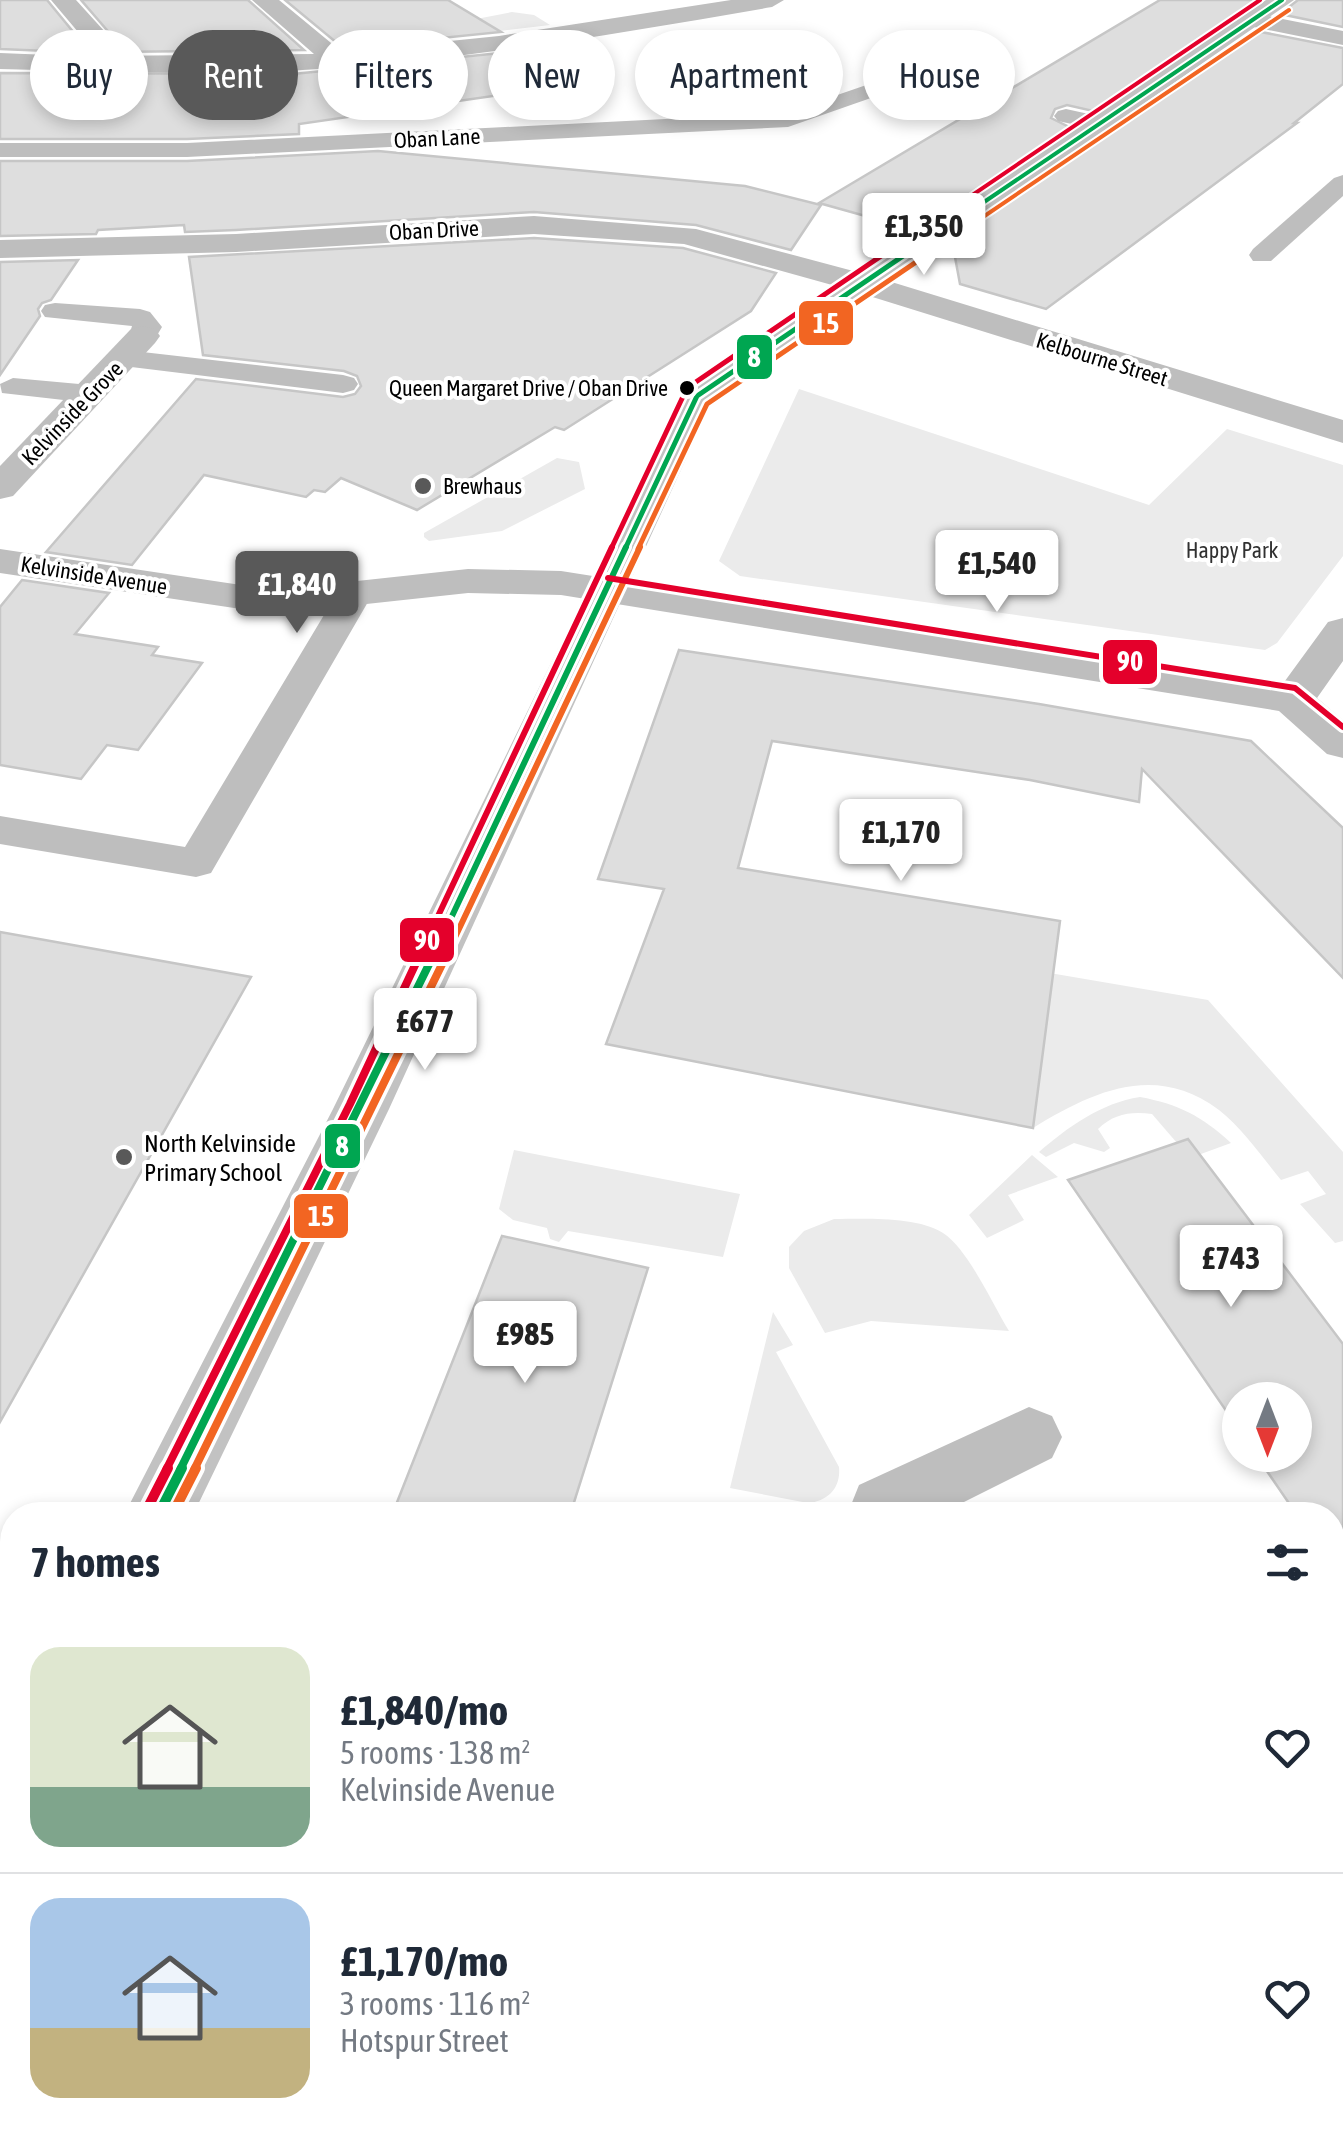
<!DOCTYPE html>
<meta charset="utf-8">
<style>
body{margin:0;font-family:"Asap Condensed",sans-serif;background:#f2f2f3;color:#1f2937;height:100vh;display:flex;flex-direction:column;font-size:38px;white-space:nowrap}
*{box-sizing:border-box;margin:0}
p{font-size:32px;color:#747a83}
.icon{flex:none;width:55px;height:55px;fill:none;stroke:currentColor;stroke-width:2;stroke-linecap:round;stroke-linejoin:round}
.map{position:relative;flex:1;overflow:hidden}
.drawer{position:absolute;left:0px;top:1502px;width:1345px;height:642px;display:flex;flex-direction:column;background:#fff;border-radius:40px 40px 0 0;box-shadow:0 5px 15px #0003}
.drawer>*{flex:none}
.banner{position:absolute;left:30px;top:30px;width:1285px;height:90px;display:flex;gap:20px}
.needle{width:65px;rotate:180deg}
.buttons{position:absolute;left:1222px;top:1382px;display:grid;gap:20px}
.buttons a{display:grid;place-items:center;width:90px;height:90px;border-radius:50%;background:#fff;box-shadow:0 5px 15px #0003;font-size:50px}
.price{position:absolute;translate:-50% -85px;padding:0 22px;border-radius:10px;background:#fff;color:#222;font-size:32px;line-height:65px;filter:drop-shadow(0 2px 5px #0008)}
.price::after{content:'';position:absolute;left:50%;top:60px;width:30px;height:22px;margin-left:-15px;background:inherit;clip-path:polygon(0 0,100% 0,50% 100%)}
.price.current{background:#595959;color:#fff}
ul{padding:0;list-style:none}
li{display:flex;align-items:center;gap:30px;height:250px;padding:0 30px}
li+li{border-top:2px solid #e0e1e3}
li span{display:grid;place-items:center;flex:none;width:280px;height:200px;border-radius:30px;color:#555}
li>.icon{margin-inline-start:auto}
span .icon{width:120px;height:120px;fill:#fffc;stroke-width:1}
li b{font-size:42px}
h2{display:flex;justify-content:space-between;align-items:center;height:120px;padding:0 30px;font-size:42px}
.tag{padding:0 35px;border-radius:45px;background:#fff;box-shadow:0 5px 15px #0003;font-size:35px;line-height:90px}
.tag.current{background:#595959;color:#fff}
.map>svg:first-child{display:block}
.green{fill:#ebebeb}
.building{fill:#dedede;stroke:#c6c6c6;stroke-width:2.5}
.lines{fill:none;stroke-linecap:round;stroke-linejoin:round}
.service{fill:#bebebe;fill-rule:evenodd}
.minor{fill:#bebebe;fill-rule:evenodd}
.secondary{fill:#c2c2c2;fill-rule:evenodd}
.bus-1-far4-casing{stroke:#fff;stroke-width:8}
.bus-1-far3-casing{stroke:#fff;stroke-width:10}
.bus-1-far2-casing{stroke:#fff;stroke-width:12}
.bus-1-far1-casing{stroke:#fff;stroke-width:15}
.bus-1-casing{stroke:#fff;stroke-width:18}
.bus-2-far4-casing{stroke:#fff;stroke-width:8}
.bus-2-far3-casing{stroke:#fff;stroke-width:10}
.bus-2-far2-casing{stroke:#fff;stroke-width:12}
.bus-2-far1-casing{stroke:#fff;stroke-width:15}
.bus-2-casing{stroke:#fff;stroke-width:18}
.bus-3-far4-casing{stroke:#fff;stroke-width:8}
.bus-3-far3-casing{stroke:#fff;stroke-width:10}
.bus-3-far2-casing{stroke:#fff;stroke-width:12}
.bus-3-far1-casing{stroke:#fff;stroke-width:15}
.bus-3-casing{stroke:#fff;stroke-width:18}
.bus-1-far4{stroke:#00a651;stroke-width:4}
.bus-1-far3{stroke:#00a651;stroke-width:5}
.bus-1-far2{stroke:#00a651;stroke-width:6}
.bus-1-far1{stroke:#00a651;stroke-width:8}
.bus-1{stroke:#00a651;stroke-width:10}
.bus-2-far4{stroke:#f26522;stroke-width:4}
.bus-2-far3{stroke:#f26522;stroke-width:5}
.bus-2-far2{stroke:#f26522;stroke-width:6}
.bus-2-far1{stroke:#f26522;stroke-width:8}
.bus-2{stroke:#f26522;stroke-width:10}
.bus-3-far4{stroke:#e4002b;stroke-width:4}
.bus-3-far3{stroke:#e4002b;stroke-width:5}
.bus-3-far2{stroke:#e4002b;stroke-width:6}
.bus-3-far1{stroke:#e4002b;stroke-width:8}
.bus-3{stroke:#e4002b;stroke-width:10}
.bus-dot{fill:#000;stroke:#fff;stroke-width:4}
.poi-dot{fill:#595959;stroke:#fff;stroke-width:4}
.labels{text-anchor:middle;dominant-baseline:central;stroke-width:8;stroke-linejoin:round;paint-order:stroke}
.far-street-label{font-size:22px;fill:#000;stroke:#fff}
.bus-label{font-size:22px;fill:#000;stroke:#fff;text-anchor:end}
.far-poi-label{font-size:22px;fill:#000;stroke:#fff;text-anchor:start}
.far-park-label{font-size:22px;fill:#313131;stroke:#fff}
.poi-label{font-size:25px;fill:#000;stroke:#fff;text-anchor:start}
.line-badge{stroke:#fff;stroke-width:4}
.badge-label{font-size:28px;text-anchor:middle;font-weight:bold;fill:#fff}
</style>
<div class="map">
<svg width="1343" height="2143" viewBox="0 0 1343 2143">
<rect width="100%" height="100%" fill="#fff"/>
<g class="green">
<path d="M512 12 534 15 550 25 418 41 409 32Z"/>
<path d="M799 389 1149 505 1227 429 1343 465V556L1277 643 1265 650 740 576 719 561Z"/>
<path d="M557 458 579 462 585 489 502 531 429 541 424 537V533Z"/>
<path d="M956 957 1208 1000 1343 1152V1241L1335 1243 1300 1204 1326 1194 1308 1171 1281 1180C1262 1157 1243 1129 1219 1110 1155 1062 1092 1092 1033 1128L1046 1032 965 1017Z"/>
<path d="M1140 1097C1178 1104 1202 1116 1231 1143L1190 1158 1152 1114C1131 1111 1113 1114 1098 1129L1110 1148 1104 1152 1074 1143 1046 1157 1039 1152C1068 1127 1101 1103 1140 1097Z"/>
<path d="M514 1150 740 1194 723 1257 568 1231 559 1242 550 1239 547 1228 513 1220 499 1209Z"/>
<path d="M1032 1155 1058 1177 1008 1195 1024 1220 987 1238 969 1215Z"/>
<path d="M834 1219C865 1219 916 1216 943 1233 968 1249 993 1305 1009 1331L871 1321 825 1333 789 1268V1247L804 1231Z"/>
<path d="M773 1312 793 1345 776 1352 839 1467C841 1488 828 1501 808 1503L730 1488Z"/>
<path d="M730 2132 873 2133 877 2141 903 2133 914 2143H706Z"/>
<path d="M1007 2133H1158L1163 2143H1012Z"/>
</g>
<g class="building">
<path d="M0 0H47L79 39 72 52 0 49Z"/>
<path d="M81 0H248L304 50 105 52 112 36Z"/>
<path d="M285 0H448L501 32 343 48Z"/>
<path d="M1160 0H1259L1093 111 1067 105 1055 109 1051 118 1069 127 915 230 819 203Z"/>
<path d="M1298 0H1343V27L1280 14Z"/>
<path d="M1256 31 1343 48V84L1294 123H1297L1046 309 960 284 952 241Z"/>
<path d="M530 50 583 83 299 124V134L187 139H0V73L293 74Z"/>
<path d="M378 151 745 186 821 205 791 250 696 225 534 212 236 230 185 232 184 225 98 230 96 234 0 236V161H187Z"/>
<path d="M534 238 683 248 776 273 751 311 564 430 555 427 417 510 341 478 325 492 314 490 306 497 204 475 132 565 46 552 196 379 343 397 355 394 361 386 357 376 344 371 203 355 189 257Z"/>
<path d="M78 260 51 300 42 303 38 309 40 316 0 375V262Z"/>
<path d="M22 580 109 593 75 634 158 647 152 655 202 663 138 750 107 745 81 779 0 765V607Z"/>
<path d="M679 650 1039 704 1251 741 1343 828V978L1142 769 1139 802 1030 780 772 741 738 868 1060 921 1033 1128 606 1044 664 889 598 879Z"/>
<path d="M0 932 251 977 0 1422Z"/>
<path d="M1188 1139 1343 1344V1582L1332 1567V1515H1297L1256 1455H1295V1400H1240V1431L1068 1180Z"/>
<path d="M502 1236 648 1268 570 1515H392Z"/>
</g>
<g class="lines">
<g class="service">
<path d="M907 71 994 91 997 96 986 103 908 85 788 127 187 157H0V143H187L785 113Z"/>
<path d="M1066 109 1107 118 1111 123 1099 130 1058 121 1054 116 1058 111Z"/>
<path d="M1343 175V196L1271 261H1253L1249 255 1253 249 1334 178Z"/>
<path d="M55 303 140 309 150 312 162 327 153 342H133L129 336 132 326 45 317 41 311 45 305Z"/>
<path d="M125 350 343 375 354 378 358 384 354 390 343 393 115 365 110 359 115 353Z"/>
<path d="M13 378 90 385 101 388 105 394 101 400 90 403 2 393 0 384Z"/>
<path d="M354 584 367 587 372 595 211 873 196 877 0 844V816L185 847 336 595 341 587Z"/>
</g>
<g class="minor">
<path d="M51 0H76L106 33 109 38 99 56 314 54 252 0H279L342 52 499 36 731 0H784L772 7C627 32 482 57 335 68 223 76 112 72 0 69V53L74 56 84 39Z"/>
<path d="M1253 13 1343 31V45L1244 25 1241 20Z"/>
<path d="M534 216 696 229 872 276 1343 420V443L850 290 684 244 534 234 236 252 0 258V240L236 234Z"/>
<path d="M143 326 155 329 160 336 155 343 13 496 0 499V466L131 329Z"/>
<path d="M0 549 274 590 468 569 561 571 1282 685 1328 622 1343 618V661L1317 698 1343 720V758L1327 754 1279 711 561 595 468 593 274 614 0 573Z"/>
<path d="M1029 1407 1052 1416 1062 1437 1052 1458 938 1515H847L859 1485Z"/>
<path d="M888 2132H974L977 2143H891Z"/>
</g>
<g class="secondary">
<path d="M1266 0H1294L712 402 389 1109 193 1515H124L333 1109 685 389Z"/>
<path d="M12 1745V1837L0 1842V1750Z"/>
</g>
<defs>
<path id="bus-1-far4" d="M928 240 1282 0"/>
<path id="bus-1-far3" d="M625 549 697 396 931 237"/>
<path id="bus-1-far2" d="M436 950 626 547"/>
<path id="bus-1-far1" d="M180 1470 437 948"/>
<path id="bus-1" d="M158 1515 182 1468"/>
<path id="bus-2-far4" d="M949 240 1289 10"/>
<path id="bus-2-far3" d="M638 549 707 404 953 237"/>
<path id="bus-2-far2" d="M449 950 640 547"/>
<path id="bus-2-far1" d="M194 1470 450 948"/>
<path id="bus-2" d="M172 1515 196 1468"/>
<path id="bus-3-far4" d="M906 240 1260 0"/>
<path id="bus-3-far3" d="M611 549 687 388 909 237"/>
<g id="bus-3-far2">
<path d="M608 578 1295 688 1343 727"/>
<path d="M422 950 612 547"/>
</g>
<path id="bus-3-far1" d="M166 1470 350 1104 423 948"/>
<path id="bus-3" d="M147 1509 168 1468"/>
</defs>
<use href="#bus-1-far4" class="bus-1-far4-casing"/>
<use href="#bus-1-far3" class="bus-1-far3-casing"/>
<use href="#bus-1-far2" class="bus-1-far2-casing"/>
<use href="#bus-1-far1" class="bus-1-far1-casing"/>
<use href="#bus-1" class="bus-1-casing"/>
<use href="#bus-2-far4" class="bus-2-far4-casing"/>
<use href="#bus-2-far3" class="bus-2-far3-casing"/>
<use href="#bus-2-far2" class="bus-2-far2-casing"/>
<use href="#bus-2-far1" class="bus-2-far1-casing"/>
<use href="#bus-2" class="bus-2-casing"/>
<use href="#bus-3-far4" class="bus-3-far4-casing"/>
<use href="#bus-3-far3" class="bus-3-far3-casing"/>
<use href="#bus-3-far2" class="bus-3-far2-casing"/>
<use href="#bus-3-far1" class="bus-3-far1-casing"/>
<use href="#bus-3" class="bus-3-casing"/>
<use href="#bus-1-far4" class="bus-1-far4"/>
<use href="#bus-1-far3" class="bus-1-far3"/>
<use href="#bus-1-far2" class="bus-1-far2"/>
<use href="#bus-1-far1" class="bus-1-far1"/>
<use href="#bus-1" class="bus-1"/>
<use href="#bus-2-far4" class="bus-2-far4"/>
<use href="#bus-2-far3" class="bus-2-far3"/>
<use href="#bus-2-far2" class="bus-2-far2"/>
<use href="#bus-2-far1" class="bus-2-far1"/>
<use href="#bus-2" class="bus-2"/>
<use href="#bus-3-far4" class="bus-3-far4"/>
<use href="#bus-3-far3" class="bus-3-far3"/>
<use href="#bus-3-far2" class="bus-3-far2"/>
<use href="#bus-3-far1" class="bus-3-far1"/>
<use href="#bus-3" class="bus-3"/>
</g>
<circle class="bus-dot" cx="687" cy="388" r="9"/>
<g class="poi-dot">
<circle cx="423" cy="486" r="10"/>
<circle cx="124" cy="1157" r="10"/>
</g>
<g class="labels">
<g class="far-street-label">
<text transform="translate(437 138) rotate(-3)">Oban Lane</text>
<text transform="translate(434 230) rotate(-3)">Oban Drive</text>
<text transform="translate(1102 359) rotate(17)">Kelbourne Street</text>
<text transform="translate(72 413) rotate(-46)">Kelvinside Grove</text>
<text transform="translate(94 575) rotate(9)">Kelvinside Avenue</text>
</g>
<g class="bus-label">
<text x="668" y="388">Queen Margaret Drive / Oban Drive</text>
</g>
<g class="far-poi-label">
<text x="443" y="486">Brewhaus</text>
</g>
<g class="far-park-label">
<text x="1232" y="550">Happy Park</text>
</g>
<g class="poi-label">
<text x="144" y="1143">North Kelvinside<tspan x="144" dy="29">Primary School</tspan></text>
</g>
</g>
<g class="line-badge">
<rect x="797" y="299" width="58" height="48" rx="10" fill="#f26522"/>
<rect x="735" y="333" width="39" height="48" rx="10" fill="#00a651"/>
<rect x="1101" y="638" width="58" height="48" rx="10" fill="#e4002b"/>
<rect x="398" y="916" width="58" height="48" rx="10" fill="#e4002b"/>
<rect x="323" y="1122" width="39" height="48" rx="10" fill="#00a651"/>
<rect x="292" y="1192" width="58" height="48" rx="10" fill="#f26522"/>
</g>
<g class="badge-label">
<text x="826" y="333">15</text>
<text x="754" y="367">8</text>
<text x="1130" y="671">90</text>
<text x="427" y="950">90</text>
<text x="342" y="1156">8</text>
<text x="321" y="1226">15</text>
</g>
</svg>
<div class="buttons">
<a><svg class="needle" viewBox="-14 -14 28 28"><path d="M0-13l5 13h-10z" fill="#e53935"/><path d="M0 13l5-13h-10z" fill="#747a83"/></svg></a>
</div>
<b class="price" style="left:924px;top:278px">£1,350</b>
<b class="price" style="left:997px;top:615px">£1,540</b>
<b class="price current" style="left:297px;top:636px">£1,840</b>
<b class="price" style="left:901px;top:884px">£1,170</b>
<b class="price" style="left:425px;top:1073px">£677</b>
<b class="price" style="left:1231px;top:1310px">£743</b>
<b class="price" style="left:525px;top:1386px">£985</b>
<div class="banner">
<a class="tag">Buy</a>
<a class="tag current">Rent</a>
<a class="tag">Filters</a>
<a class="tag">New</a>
<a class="tag">Apartment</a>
<a class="tag">House</a>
</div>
<section class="drawer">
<h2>7 homes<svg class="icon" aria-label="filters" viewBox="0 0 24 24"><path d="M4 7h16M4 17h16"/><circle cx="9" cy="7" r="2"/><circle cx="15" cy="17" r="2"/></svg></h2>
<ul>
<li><span style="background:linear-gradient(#dfe7d0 70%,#7fa58c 0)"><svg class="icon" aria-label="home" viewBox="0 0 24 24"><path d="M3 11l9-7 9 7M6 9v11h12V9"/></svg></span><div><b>£1,840/mo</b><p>5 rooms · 138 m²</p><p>Kelvinside Avenue</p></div><svg class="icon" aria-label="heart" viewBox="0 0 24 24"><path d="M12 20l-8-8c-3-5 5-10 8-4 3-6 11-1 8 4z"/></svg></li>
<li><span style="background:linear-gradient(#a9c7e8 65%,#c2b280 0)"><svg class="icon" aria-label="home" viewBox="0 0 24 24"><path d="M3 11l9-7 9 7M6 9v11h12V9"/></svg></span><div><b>£1,170/mo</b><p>3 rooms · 116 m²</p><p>Hotspur Street</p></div><svg class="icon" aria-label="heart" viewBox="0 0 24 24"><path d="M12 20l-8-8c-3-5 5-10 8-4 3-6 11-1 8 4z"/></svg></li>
</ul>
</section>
</div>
